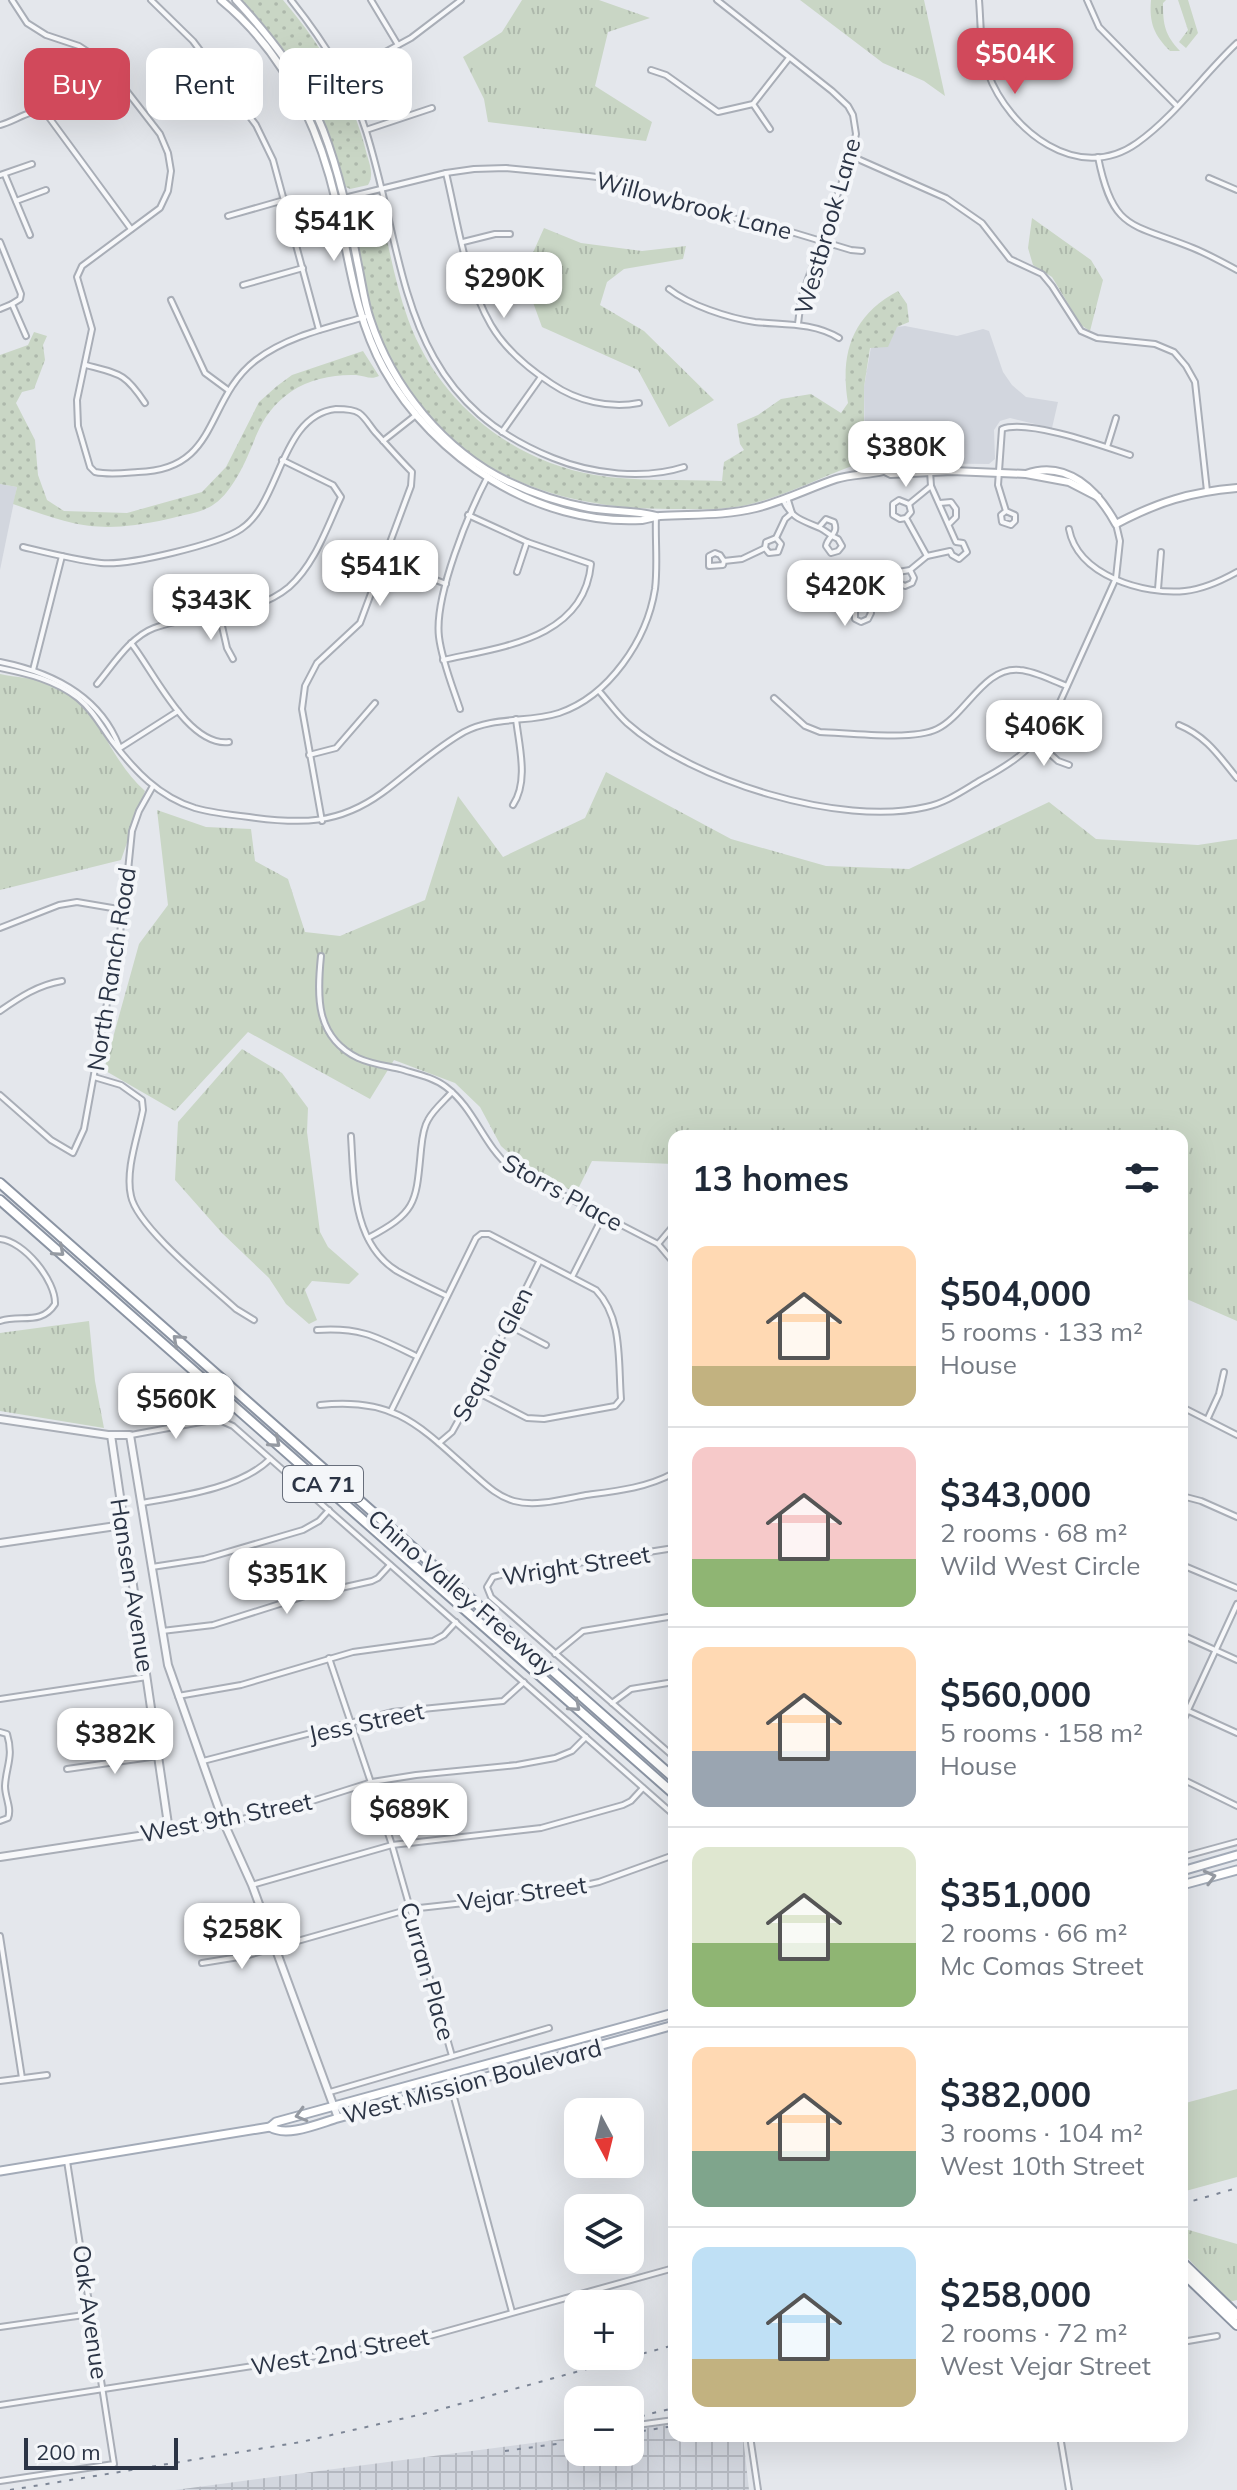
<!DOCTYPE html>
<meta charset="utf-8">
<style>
body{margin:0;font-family:Mulish,sans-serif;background:#f6f6f7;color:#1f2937;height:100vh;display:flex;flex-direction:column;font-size:30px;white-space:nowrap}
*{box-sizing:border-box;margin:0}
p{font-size:26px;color:#747a83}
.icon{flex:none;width:44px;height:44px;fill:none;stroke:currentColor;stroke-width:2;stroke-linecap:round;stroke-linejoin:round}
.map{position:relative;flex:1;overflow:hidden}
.details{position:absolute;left:668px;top:1130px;width:520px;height:1312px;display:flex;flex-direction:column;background:#fff;border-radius:16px;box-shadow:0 8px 32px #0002}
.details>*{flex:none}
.guide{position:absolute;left:24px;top:48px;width:524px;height:72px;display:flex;gap:16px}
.needle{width:52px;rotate:173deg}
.fabs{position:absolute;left:564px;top:2098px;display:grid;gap:16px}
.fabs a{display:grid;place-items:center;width:80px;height:80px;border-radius:16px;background:#fff;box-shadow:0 8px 32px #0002;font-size:40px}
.scale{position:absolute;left:24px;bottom:20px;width:154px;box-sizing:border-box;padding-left:8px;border:4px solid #2b3445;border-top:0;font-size:22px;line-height:28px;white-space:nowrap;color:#2b3445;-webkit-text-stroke:6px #f4f6f9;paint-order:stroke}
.price{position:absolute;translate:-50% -68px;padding:0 18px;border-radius:16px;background:#fff;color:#222;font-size:26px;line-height:52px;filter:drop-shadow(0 2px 4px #0008)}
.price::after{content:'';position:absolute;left:50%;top:48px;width:24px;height:18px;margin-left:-12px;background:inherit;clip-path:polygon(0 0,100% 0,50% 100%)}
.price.on{background:#d1495b;color:#fff}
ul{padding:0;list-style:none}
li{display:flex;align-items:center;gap:24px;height:200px;padding:0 24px}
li+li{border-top:2px solid #e0e1e3}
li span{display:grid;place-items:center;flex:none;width:224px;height:160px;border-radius:16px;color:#555}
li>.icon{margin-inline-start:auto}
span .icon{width:96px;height:96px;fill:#fffc;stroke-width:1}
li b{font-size:34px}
h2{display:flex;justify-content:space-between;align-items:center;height:96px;padding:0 24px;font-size:34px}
.tag{padding:0 28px;border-radius:16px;background:#fff;box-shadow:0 8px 32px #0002;font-size:28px;line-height:72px}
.tag.on{background:#d1495b;color:#fff}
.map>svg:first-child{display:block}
.built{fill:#d2d6de}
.industrial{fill:url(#industrial-grid)}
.grass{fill:url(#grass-tufts)}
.park{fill:url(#park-dots)}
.garden{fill:#c9d6c5}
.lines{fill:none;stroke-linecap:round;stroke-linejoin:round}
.minor-casing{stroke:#a9aeb7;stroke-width:8}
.tertiary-casing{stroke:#a9aeb7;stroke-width:10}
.secondary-casing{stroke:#a9aeb7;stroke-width:10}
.primary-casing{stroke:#a3abb8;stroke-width:11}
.motorway-casing{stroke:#8b94a3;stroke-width:12}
.minor{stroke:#f7f8fa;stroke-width:4}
.tertiary{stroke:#f7f8fa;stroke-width:6}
.secondary{stroke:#fff;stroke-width:6}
.primary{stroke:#fff;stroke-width:7}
.motorway{stroke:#fff;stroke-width:8}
.rail{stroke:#7d8696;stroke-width:2;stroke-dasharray:4 8;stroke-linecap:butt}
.oneway{stroke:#959aa2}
.labels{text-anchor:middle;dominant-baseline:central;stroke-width:8;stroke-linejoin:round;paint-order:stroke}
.shield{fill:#f4f6f9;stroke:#676e7b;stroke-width:2}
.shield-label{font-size:22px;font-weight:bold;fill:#2b3445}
.street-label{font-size:24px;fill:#2b3445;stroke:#f4f6f9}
</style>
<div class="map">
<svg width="1237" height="2490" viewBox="0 0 1237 2490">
<defs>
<pattern id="industrial-grid" width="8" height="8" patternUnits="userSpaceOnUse" patternTransform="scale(2)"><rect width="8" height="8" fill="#d2d6de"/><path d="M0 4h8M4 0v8" fill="none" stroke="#b4b8c0"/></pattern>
<pattern id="grass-tufts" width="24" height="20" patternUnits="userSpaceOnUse" patternTransform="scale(2)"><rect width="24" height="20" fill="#c9d6c5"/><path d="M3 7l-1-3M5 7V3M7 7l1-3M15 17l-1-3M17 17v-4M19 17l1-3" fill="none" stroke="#adb8ab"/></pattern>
<pattern id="park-dots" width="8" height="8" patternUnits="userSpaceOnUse" patternTransform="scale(2)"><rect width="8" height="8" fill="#c9d6c5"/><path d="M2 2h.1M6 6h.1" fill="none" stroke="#adb8ab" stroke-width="1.8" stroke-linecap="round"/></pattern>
</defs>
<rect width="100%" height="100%" fill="#e4e7ec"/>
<g class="built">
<path d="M905 326 957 336 983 329 989 331 1003 372 1012 385 1026 397 1058 402 1052 428 1010 418 1000 421 994 430 995 459 989 464 896 463 865 466 864 387 871 347 897 327Z"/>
<path d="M0 484 17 487 0 570Z"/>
</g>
<path class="industrial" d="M674 2424V2436H743L749 2490H175L578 2437V2452H630V2430Z"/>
<g class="grass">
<path d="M522 0H599L650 18 608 32 595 86 652 122 646 141 488 122 484 99 463 57 502 32Z"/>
<path d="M800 0H924L945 96 924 81 883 63Z"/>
<path d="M1151 0H1166L1163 3C1163 25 1165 35 1180 51H1170C1154 35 1149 23 1151 0Z"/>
<path d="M1178 0H1188L1198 33 1186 48 1179 42 1188 30Z"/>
<path d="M1032 218 1091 260 1103 280 1090 331 1081 325 1052 277 1033 265 1028 248Z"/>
<path d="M544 228 581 243 642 251 686 246 683 259 624 269 607 282 600 305 644 331 714 400 669 427 638 370 542 327 523 275Z"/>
<path d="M0 674C16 678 35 677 50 684 104 710 105 755 145 791L121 860 0 890Z"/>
<path d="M606 772 731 839 826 866 909 869 1049 802 1096 839 1198 845 1237 839V1321L1182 1297V1136H674V1164L592 1161 576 1193 520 1163 501 1146 480 1107 455 1083 394 1060 370 1099 248 1032 175 1111 104 1070 139 944 168 905 157 810 206 827 251 829 255 861 288 879 305 932 340 936 425 900 458 796 503 857 585 818Z"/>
<path d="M242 1049 282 1073 308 1108 307 1132 320 1232 328 1247 359 1274 349 1284 312 1281 305 1290 317 1320 309 1324 286 1304 269 1278 222 1233 175 1180 178 1122Z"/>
<path d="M89 1321 95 1381 104 1428 0 1411V1333Z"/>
<path d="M1182 2228 1237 2244V2300L1229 2302 1182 2252Z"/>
</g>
<g class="park">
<path d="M238 0H283C322 46 353 96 367 155 370 165 374 176 368 185L350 189 344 186C322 114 292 52 238 0Z"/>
<path d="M371 198 378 201C388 240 394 281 408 319 437 400 510 461 595 475 637 482 680 479 722 481L724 462 744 450 740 444 737 424 758 415 781 399 811 394 841 413 848 403C840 355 851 316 898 291L907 304 909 322 897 327 888 347 870 348 864 387V464L852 466C820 478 788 494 755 503 727 511 698 509 670 509 541 509 432 463 381 337 364 296 359 249 350 206L353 202Z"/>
<path d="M34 332 47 336 43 345 45 360 34 389 22 392 16 403 35 440 38 475 47 500 64 511 127 513 202 492 226 467 259 402 277 386 292 375 363 351 379 376C371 380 365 376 356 375 335 374 309 379 292 391 255 417 258 442 237 477 216 512 204 510 168 519 100 534 77 527 13 504L17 487 0 484V355L28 345Z"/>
</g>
<path class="garden" d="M1237 2089V2177L1182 2192V2104Z"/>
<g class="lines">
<defs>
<g id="minor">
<path d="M12 0 27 23 46 35 79 46 105 63 160 134 168 153 171 171 168 191 160 208 82 266 77 277 92 329 77 400 78 426 90 467 95 472C109 475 124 473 138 472 220 470 204 400 256 360 288 336 327 328 365 317"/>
<path d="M151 0 193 41 256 125 273 160 319 330"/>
<path d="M291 0C323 40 351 83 366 131 408 265 398 396 553 458 592 474 644 480 684 467"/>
<path d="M371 0 398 45"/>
<path d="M717 0 832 91 848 106 853 115 856 134 851 156 801 299 798 324"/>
<path d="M979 0C981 24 980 50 988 73 1009 130 1078 185 1137 143 1175 116 1203 75 1237 43"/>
<path d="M1087 0 1099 27 1177 106"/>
<path d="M651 70 666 75 718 112 753 104 789 58"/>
<path d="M343 75 411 38 461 0"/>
<path d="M753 104 770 129"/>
<path d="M0 125C14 122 31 108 45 112L131 229"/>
<path d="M366 130 432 108"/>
<path d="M851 156 946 198 982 223 1010 259 1042 274 1052 286 1081 331 1097 338 1155 344 1174 352 1186 366 1195 382 1207 491"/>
<path d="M1098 157C1113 232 1132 223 1193 248 1208 254 1222 262 1237 270"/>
<path d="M446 173C458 223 465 280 491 325 505 349 529 369 552 384 577 401 610 409 639 403"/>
<path d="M0 175 32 164"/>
<path d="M5 175 30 235"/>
<path d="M1209 178 1237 190"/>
<path d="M336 200 446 173 474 169 506 168 589 176 619 180 681 206 788 231 851 250 862 251"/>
<path d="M16 201 46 190"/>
<path d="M228 216 284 200"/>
<path d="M0 242 21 294 20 299 12 304 26 336"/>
<path d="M463 242 495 234H510"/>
<path d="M243 285 303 268"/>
<path d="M669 289C689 305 728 318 755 322 783 325 813 322 839 338"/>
<path d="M171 300 205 373 228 390"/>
<path d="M0 309 12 304"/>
<path d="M86 365C120 374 125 373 145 403"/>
<path d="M502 432 541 377"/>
<path d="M383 441 416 415"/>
<path d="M1107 447 1116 418"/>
<path d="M787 497 792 513"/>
<path d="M783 500C792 519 802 520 820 528 826 531 831 536 838 539L842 546 838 551 831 553 826 546C828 536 839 534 834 522L826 519 819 527"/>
<path d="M940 503 951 502 956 509V517L950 523"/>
<path d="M909 504 911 512 906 518 927 556"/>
<path d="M1006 511 1001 515 1002 522 1011 525 1015 521V515L1006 511 998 485 1002 429C1028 419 1103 446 1130 455"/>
<path d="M906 518 900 519 893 515V504L899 500 909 504 931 486"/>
<path d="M1069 529C1078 576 1144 595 1185 591 1204 589 1221 581 1237 572"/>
<path d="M23 547C48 553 75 560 101 563 128 566 219 544 241 529 281 503 280 415 336 409 343 409 353 409 359 413 365 417 370 426 375 432 387 445 399 459 412 472L411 486 360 623 317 663 305 686 302 709 322 821"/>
<path d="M765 548 769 553 778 552 781 544 776 538"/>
<path d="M385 560 446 584"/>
<path d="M724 561 720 555 715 553 709 556V566L723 565 724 561 742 559 765 548 766 542 776 538 785 519 792 513"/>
<path d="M517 572 527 542"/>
<path d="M899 583 898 572 910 570 927 556 950 551 952 555 959 559 967 552 963 543 956 542 931 486 930 471"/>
<path d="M1158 589 1161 552"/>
<path d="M869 607 862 604 855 607V619L861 622 868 619 871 613 869 607 884 591 899 583 905 586 912 583 914 578 910 570"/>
<path d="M219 613 227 648 233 659"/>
<path d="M131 643C154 672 188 747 229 742"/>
<path d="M443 660C501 647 584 639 591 564L527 542 468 515"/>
<path d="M0 662C50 672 99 695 119 746"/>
<path d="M0 668C29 674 55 680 78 698 93 710 101 726 112 741 134 770 159 797 195 808 213 813 231 815 249 817 300 824 338 825 382 793 409 773 434 749 464 732 494 716 528 723 559 713 609 696 647 640 655 589 658 565 655 540 656 516"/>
<path d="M33 670 62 556"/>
<path d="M97 684C113 665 130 637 154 628 197 612 252 618 289 587 315 564 327 527 341 497L333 485 282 460"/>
<path d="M599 691C608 701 617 714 627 723 692 781 841 827 926 807 946 803 964 790 981 780 1011 764 1031 750 1051 722L1116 578 1120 541 1116 524"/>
<path d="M774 698 805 726 820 732C849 733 913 741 937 729 966 715 984 666 1020 670 1035 671 1053 681 1067 686"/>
<path d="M460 709C452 685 442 661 439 637 434 596 469 512 488 476"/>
<path d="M1179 725C1206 736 1219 756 1237 778"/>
<path d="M1037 742 1058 761 1069 765"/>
<path d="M120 748 178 711"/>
<path d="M309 755 336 748 375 703"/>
<path d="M513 805C529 781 519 746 516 719"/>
<path d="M0 928 59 905 77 902 124 910"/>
<path d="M321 956C317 996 315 1037 358 1058 371 1064 387 1066 400 1069 416 1074 433 1077 446 1087 475 1109 483 1145 511 1168L658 1244 674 1263"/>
<path d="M0 1011C20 997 38 985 62 981"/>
<path d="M94 1077 121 1085 142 1100 143 1110C138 1136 125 1170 131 1196 137 1227 211 1286 236 1309L254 1320"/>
<path d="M0 1095 51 1140 73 1153 84 1129 124 910 132 831 139 811 153 786"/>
<path d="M351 1136C354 1182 352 1243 397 1271 413 1280 430 1288 447 1296"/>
<path d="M368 1238C417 1212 416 1203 421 1150 422 1140 423 1128 428 1120 433 1110 445 1100 452 1092"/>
<path d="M0 1239C24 1241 56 1281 55 1304 41 1326 20 1314 0 1321"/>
<path d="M658 1244 674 1225"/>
<path d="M572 1277 603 1216"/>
<path d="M508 1325 546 1345"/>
<path d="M317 1330C361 1327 377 1337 416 1356"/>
<path d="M320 1405C393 1397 418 1424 469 1470 483 1482 496 1496 514 1501 536 1507 564 1499 586 1495 617 1491 646 1488 674 1473"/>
<path d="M1182 1407 1237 1435"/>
<path d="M391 1411 476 1238 481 1234H489L596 1290C623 1318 618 1362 621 1399L615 1406 544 1419 527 1418 475 1391"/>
<path d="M1208 1418 1219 1394 1224 1372"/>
<path d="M131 1435 217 1419 233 1426 674 1815"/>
<path d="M439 1443 452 1432 475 1391 539 1262"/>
<path d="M1182 1496 1201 1501 1237 1517"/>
<path d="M142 1503C182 1496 241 1488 270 1459"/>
<path d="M674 1548 501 1575 493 1577 487 1587 491 1597 674 1757"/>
<path d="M1182 1565 1237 1588"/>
<path d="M152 1567 204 1559 303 1530 319 1521 329 1510"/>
<path d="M162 1631 213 1625 305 1596 372 1581 378 1578 390 1565"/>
<path d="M1182 1635 1237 1660"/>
<path d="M555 1654 583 1631 674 1616"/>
<path d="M329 1658 392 1845 452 2056"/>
<path d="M178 1696 241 1685 353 1652 433 1641 444 1635 456 1622"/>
<path d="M0 1699 147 1677"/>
<path d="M612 1703 631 1689 674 1682"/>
<path d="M1182 1708 1237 1733"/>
<path d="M1182 1723 1237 1604"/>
<path d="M0 1732 7 1734C14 1757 6 1766 5 1786 5 1798 12 1808 8 1818L0 1821"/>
<path d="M203 1761 392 1712 503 1701 524 1682"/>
<path d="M67 1769 158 1756"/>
<path d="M1182 1779 1237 1806"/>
<path d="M224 1823 290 1808 372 1782 416 1775 517 1765 555 1758 572 1751 586 1737"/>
<path d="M1182 1857 1237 1842"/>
<path d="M252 1885 392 1845 541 1828 623 1805 631 1801 643 1788"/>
<path d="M0 1936 22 2078"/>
<path d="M202 1963 245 1956 410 1909 546 1894 599 1882 674 1855"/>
<path d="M448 2075 512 2312"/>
<path d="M0 2081 47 2075"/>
<path d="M330 2092 549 2028"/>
<path d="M0 2327 91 2314"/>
<path d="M1182 2342 1217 2336"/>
<path d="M0 2405 408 2342 674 2268"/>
<path d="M630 2426 674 2420"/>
<path d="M750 2436 758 2490"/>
<path d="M1060 2436 1069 2490"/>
<path d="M0 2481 114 2464 67 2161"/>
</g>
<g id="tertiary">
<path d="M0 1419 108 1435H130L168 1665 224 1823 252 1885 338 2118"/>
<path d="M111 1435 169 1831"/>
<path d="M0 1543 123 1525"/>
<path d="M0 1857 224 1823"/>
</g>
<g id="secondary">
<path d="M221 0C283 51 318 124 336 201 349 258 355 317 384 369 434 458 537 526 642 520 648 519 654 517 660 516 693 514 724 516 756 508 784 501 809 488 836 479 851 474 868 475 883 471 898 467 914 466 930 471"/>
<path d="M236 0C273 40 303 79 323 130 340 174 349 220 358 265 362 283 364 302 370 319 392 387 444 451 509 482 534 494 562 503 589 508 611 512 634 510 656 516"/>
<path d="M885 471 891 474 952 471 1026 474 1069 482 1098 497"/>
<path d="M1026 474C1067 459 1098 491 1116 524 1158 502 1190 492 1237 488"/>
</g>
<g id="primary">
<path d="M1182 1871 1237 1855"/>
<path d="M1182 1885 1237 1870"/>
<path d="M270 2127C287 2138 320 2123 338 2118L674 2025"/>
<path d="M0 2171 270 2127 276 2122 674 2013"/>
</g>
<g id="motorway">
<path d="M0 1183 674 1778"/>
<path d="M0 1200 674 1794"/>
<path d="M1182 2262 1237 2315"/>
<path d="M1182 2272 1237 2325"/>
</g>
</defs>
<use href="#minor" class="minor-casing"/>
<use href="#tertiary" class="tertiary-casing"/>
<use href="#secondary" class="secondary-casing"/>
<use href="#primary" class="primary-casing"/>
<use href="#motorway" class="motorway-casing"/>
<use href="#minor" class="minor"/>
<use href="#tertiary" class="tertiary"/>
<use href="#secondary" class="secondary"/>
<use href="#primary" class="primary"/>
<use href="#motorway" class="motorway"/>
<g class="rail">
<path d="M1182 2204 1237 2188"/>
<path d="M630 2422 645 2415 674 2408"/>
<path d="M630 2433 674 2426"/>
<path d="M505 2451 578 2441"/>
<path d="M10 2490 301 2442 427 2413 674 2345"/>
</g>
</g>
<defs><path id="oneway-chevron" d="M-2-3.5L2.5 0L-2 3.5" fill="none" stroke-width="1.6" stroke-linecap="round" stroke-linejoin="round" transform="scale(2)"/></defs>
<g class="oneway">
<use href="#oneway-chevron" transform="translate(59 1251) rotate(41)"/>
<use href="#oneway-chevron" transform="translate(178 1340) rotate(-138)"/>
<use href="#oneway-chevron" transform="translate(275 1442) rotate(41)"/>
<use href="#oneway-chevron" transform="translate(575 1706) rotate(41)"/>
<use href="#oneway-chevron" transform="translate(1210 1877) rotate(-15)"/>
<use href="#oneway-chevron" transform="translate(301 2115) rotate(164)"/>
</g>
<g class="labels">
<rect class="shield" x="283" y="1466" width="80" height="36" rx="6"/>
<g class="shield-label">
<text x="323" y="1484">CA 71</text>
</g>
<g class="street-label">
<text transform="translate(694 205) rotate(15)">Willowbrook Lane</text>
<text transform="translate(827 226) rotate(-74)">Westbrook Lane</text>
<text transform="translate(111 969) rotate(-81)">North Ranch Road</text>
<text transform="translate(563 1192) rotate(29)">Storrs Place</text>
<text transform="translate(492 1354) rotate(-63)">Sequoia Glen</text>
<text transform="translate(576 1565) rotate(-9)">Wright Street</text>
<text transform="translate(133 1585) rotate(81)">Hansen Avenue</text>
<text transform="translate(462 1592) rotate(41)">Chino Valley Freeway</text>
<text transform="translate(366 1722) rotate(-12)">Jess Street</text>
<text transform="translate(226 1817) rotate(-11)">West 9th Street</text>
<text transform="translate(522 1893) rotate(-8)">Vejar Street</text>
<text transform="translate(428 1971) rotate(74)">Curran Place</text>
<text transform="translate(472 2081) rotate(-15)">West Mission Boulevard</text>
<text transform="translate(91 2312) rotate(82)">Oak Avenue</text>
<text transform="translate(340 2351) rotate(-10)">West 2nd Street</text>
</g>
</g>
</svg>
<div class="fabs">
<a><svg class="needle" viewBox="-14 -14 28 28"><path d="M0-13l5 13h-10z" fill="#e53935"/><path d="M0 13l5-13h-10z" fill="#747a83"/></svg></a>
<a><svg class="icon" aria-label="layers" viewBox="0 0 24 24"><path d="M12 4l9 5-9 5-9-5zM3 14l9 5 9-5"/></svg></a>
<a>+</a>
<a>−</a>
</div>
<div class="scale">200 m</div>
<b class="price on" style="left:1015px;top:96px">$504K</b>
<b class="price" style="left:334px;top:263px">$541K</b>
<b class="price" style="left:504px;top:320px">$290K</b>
<b class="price" style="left:906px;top:489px">$380K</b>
<b class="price" style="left:380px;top:608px">$541K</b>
<b class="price" style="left:845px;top:628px">$420K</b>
<b class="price" style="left:211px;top:642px">$343K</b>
<b class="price" style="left:1044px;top:768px">$406K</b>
<b class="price" style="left:176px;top:1441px">$560K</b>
<b class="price" style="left:287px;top:1616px">$351K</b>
<b class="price" style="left:115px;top:1776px">$382K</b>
<b class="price" style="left:409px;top:1851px">$689K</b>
<b class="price" style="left:242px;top:1971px">$258K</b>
<div class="guide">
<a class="tag on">Buy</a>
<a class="tag">Rent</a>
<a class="tag">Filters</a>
</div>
<section class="details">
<h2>13 homes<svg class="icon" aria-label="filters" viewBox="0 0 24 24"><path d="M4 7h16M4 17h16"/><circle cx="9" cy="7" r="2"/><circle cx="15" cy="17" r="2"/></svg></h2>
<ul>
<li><span style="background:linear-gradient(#ffd9b3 75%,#c2b280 0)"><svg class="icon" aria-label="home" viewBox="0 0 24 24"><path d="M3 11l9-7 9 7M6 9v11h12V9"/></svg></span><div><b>$504,000</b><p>5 rooms · 133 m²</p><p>House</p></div></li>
<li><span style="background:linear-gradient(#f6c9c9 70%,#8fb573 0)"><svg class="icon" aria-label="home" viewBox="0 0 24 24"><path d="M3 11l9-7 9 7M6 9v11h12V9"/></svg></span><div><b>$343,000</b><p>2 rooms · 68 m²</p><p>Wild West Circle</p></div></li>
<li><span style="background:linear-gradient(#ffd9b3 65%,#9aa5b1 0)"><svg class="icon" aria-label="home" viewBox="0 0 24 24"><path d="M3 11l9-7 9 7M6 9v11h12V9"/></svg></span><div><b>$560,000</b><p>5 rooms · 158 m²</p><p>House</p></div></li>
<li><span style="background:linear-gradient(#dfe7d0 60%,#8fb573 0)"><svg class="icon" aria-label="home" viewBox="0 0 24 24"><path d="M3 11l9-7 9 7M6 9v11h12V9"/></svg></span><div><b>$351,000</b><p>2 rooms · 66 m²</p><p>Mc Comas Street</p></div></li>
<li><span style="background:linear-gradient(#ffd9b3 65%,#7fa58c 0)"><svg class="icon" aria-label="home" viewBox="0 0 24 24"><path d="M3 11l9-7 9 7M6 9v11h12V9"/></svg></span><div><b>$382,000</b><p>3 rooms · 104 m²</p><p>West 10th Street</p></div></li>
<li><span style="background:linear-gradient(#bfe0f5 70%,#c2b280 0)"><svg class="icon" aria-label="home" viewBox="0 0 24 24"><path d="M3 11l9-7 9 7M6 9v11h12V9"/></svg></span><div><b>$258,000</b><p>2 rooms · 72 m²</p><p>West Vejar Street</p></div></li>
</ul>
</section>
</div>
